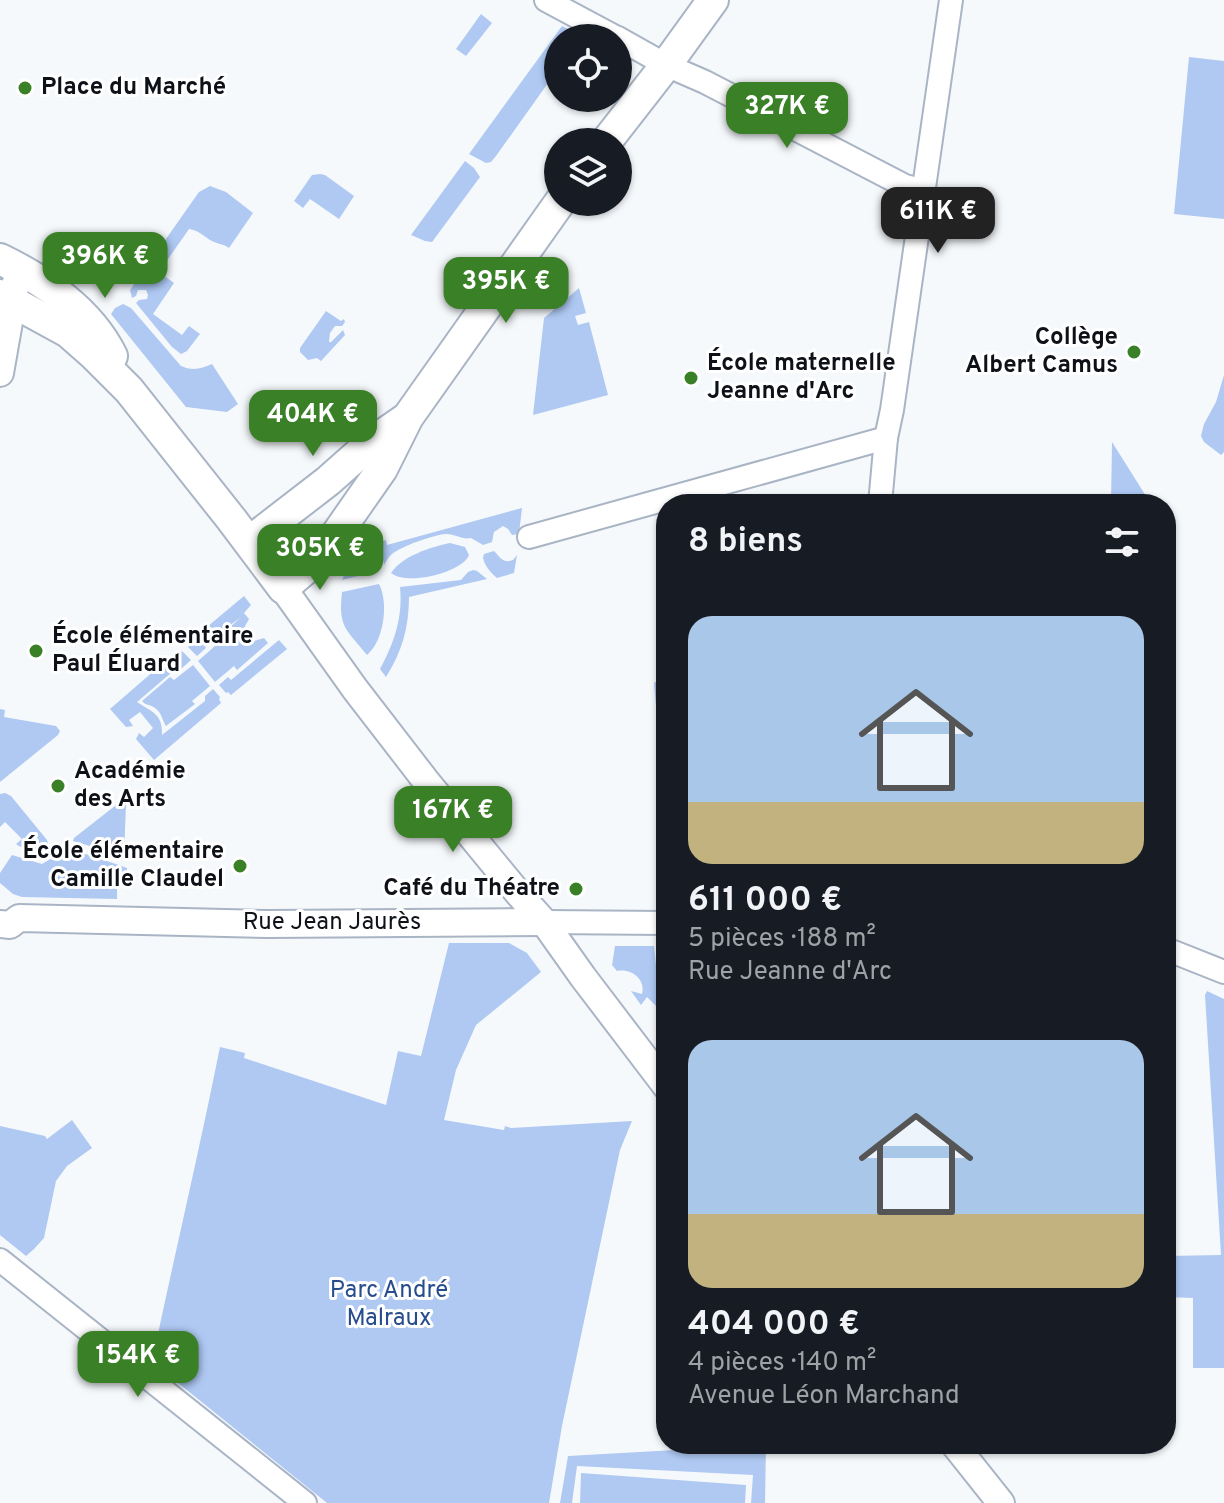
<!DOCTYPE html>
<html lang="fr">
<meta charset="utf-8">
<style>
body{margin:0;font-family:Overpass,sans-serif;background:#20242c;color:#f1f3f6;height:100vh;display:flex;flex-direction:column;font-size:30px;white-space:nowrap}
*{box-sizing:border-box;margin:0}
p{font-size:26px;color:#9ea1a6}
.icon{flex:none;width:44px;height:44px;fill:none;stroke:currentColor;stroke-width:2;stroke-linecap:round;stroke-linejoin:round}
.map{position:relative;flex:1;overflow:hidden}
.sheet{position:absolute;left:656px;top:494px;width:520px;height:960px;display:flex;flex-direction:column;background:#171b24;border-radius:32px;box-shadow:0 2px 6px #0004}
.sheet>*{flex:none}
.fabs{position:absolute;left:544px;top:24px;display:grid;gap:16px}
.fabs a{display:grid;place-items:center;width:88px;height:88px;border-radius:50%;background:#171b24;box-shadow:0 2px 6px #0004;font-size:40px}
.price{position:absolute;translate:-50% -68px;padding:0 18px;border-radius:16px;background:#398026;color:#fff;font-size:26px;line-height:52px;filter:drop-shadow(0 2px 4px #0008)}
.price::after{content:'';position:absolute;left:50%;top:48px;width:24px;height:18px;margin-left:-12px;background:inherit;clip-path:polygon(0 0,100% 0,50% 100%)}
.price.active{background:#222;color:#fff}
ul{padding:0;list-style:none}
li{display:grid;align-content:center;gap:16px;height:424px;padding:0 32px}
li span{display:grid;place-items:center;height:248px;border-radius:24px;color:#555}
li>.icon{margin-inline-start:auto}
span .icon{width:144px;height:144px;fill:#fffc;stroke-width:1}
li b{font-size:34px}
h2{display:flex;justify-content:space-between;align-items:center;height:96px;padding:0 32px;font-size:34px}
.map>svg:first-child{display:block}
.green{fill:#afc9f3}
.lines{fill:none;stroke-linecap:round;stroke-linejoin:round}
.minor-casing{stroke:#a9b4c5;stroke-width:26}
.tertiary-casing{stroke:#a9b4c5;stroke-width:30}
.secondary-casing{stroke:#a9b4c5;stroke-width:34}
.minor{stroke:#fff;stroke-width:22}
.tertiary{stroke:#fff;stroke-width:26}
.secondary{stroke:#fff;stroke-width:30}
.poi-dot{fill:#398026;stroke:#fff;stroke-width:3}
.labels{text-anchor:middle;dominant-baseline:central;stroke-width:6;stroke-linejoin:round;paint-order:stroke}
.poi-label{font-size:24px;font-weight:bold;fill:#0e1218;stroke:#fff;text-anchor:start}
.street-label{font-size:24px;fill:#0e1218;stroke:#fff}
.park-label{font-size:24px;fill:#274d8d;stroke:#fff}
</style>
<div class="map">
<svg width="1224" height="1503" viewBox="0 0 1224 1503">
<rect width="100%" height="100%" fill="#f6f9fc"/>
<g class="green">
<path d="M481 14 492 23 466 56 456 49Z"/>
<path d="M562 26 581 36 580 38H558V69L496 156 491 162 486 163 469 154Z"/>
<path d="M1189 57 1224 61V219L1174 214Z"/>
<path d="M465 161 474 168 480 177 432 242 425 241 411 235Z"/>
<path d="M320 174 325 175 354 196 339 219 310 199 303 208 294 201 312 175Z"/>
<path d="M210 186 226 192 253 213 229 248C222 243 220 245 212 241 204 237 199 230 189 229L159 272 174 283 153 314 182 335 189 326 200 334 187 351 181 354 172 347 136 303 139 300 147 299 148 295 146 290H138L136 296 132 298 130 290 199 192Z"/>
<path d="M579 288 586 313 575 316 578 325 589 322 608 395 533 415 544 318Z"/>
<path d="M123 304 131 308 181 366C192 371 201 369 212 364L238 404 227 412 186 407 111 314 115 308Z"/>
<path d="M326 311 341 321 344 319 345 322 342 326H335L330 333 329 342H331L343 330 345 335 321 361 317 358 308 360 300 352V348Z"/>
<path d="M1224 375V452L1221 455 1204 442 1201 436 1204 424 1216 402Z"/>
<path d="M1112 442 1151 504H1111Z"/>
<path d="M522 508 519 534 512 535 508 529 503 526 494 532 492 542 483 545 471 538C462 540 456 534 446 534 433 535 402 546 392 554 389 556 386 562 384 565L380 542 386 540 387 545Z"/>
<path d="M366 543 377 566 374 572 342 580 348 567Z"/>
<path d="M450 543 465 547 469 555C462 573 406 586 391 573 402 556 431 547 450 543Z"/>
<path d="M494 551C500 557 503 564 513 560L517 555 514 573 497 578C490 572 485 566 483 558L484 554Z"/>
<path d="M473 570 477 571 487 579 409 597C409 627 402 652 386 677L380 669C394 643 403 618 400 587L461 580 468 572Z"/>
<path d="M379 584C389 603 384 641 367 655 346 629 338 627 342 592Z"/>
<path d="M244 596 251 605 244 613 249 619 245 626 246 635 254 641 264 638 268 643 237 670 234 666 215 682 198 661 215 646 213 643 241 617 204 645 206 648 197 656 188 647 191 644 189 642Z"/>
<path d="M279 640 287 649 231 695 228 692 226 693 219 685 228 677 231 680Z"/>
<path d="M178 650 183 652 191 660 181 669 178 667 137 702C152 712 163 714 162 735L205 701V696L213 689 220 697 219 699 221 703 154 760 136 739 139 733 144 737 153 728 140 712 129 720 133 726 126 727 110 709Z"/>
<path d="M193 665 210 686 192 701 195 704 166 726C162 720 162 713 155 708 150 704 146 706 142 701L170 677 174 680Z"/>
<path d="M657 681H666V722L657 718 654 683Z"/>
<path d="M0 709 5 710 4 717 56 726 60 731 58 735 0 782Z"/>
<path d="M5 793 11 796 47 840 49 846 45 852H36L19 846 16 844 22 839 5 822 0 827V794Z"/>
<path d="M120 802H123L126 805 124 856 73 841 74 838Z"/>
<path d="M66 850 90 855 127 868 128 882H117V899L22 897 13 894 0 883V873L12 855 42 864Z"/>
<path d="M449 943H509L527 953 541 972 476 1025 456 1070 444 1120 504 1130 505 1126 511 1128 632 1121 620 1150 562 1426 549 1503H327L152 1362C174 1257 199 1152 220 1047L245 1053 244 1058 386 1105 398 1051 421 1056Z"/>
<path d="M615 946H654L657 975 663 985 662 1008 666 1009V1016L647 997 641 1005 631 991 642 994C646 979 631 968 617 971L612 965Z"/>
<path d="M1207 991 1224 999V1368H1193V1298L1166 1297V1256L1221 1255 1205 995Z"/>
<path d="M72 1120 92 1148 67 1166 56 1181 44 1238 34 1249 26 1256 0 1235V1126L45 1136 47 1139Z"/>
<path d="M766 1445 765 1503H751L753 1475 577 1466 572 1503H560L568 1456Z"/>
<path d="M581 1473 746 1485 745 1503H580Z"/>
</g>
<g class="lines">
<defs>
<g id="minor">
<path d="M546 0 617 38"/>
<path d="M618 38 666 65 705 82 905 186 924 191"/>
<path d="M880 504 886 438 892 410 951 0"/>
<path d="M529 537 886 438"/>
<path d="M544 922 666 923"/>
<path d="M1166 949 1224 972"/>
<path d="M0 1260 305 1503"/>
</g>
<g id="tertiary">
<path d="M0 373 16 282"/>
<path d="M283 588 355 689 426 781 518 893 544 922 583 977 666 1086"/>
<path d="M0 924 10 925 19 918 268 924 544 922"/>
<path d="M954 1444 1001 1503"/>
</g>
<g id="secondary">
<path d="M606 142 666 65 713 0"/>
<path d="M0 259C45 281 89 310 112 356"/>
<path d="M0 295 68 332 93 354 129 390 232 520 283 588 322 555 382 469 408 417 560 202"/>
<path d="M249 542 328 481 372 442 404 420"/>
</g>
</defs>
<use href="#minor" class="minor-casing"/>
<use href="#tertiary" class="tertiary-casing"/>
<use href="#secondary" class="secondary-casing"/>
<use href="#minor" class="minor"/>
<use href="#tertiary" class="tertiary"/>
<use href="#secondary" class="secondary"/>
</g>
<g class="poi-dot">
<circle cx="25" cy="88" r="8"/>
<circle cx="1134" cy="352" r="8"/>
<circle cx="691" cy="378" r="8"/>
<circle cx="36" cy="651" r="8"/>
<circle cx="58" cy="786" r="8"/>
<circle cx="240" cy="866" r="8"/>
<circle cx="576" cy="889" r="8"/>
</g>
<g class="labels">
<g class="poi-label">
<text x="41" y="88">Place du Marché</text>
<text x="1118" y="338" text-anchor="end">Collège<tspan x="1118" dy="28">Albert Camus</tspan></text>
<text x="707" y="364">École maternelle<tspan x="707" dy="28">Jeanne d'Arc</tspan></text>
<text x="52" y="637">École élémentaire<tspan x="52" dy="28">Paul Éluard</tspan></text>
<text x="74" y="772">Académie<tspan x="74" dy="28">des Arts</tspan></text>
<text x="224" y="852" text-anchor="end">École élémentaire<tspan x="224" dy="28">Camille Claudel</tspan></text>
<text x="560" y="889" text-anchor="end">Café du Théatre</text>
</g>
<g class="street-label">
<text x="332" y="923">Rue Jean Jaurès</text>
</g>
<g class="park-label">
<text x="389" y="1291">Parc André<tspan x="389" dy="28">Malraux</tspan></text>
</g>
</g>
</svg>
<div class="fabs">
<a><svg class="icon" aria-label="locate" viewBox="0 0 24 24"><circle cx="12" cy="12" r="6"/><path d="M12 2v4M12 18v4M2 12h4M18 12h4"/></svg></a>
<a><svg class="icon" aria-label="layers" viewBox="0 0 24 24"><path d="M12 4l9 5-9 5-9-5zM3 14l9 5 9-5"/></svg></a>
</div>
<b class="price" style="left:787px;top:150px">327K €</b>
<b class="price active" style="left:938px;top:255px">611K €</b>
<b class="price" style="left:105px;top:300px">396K €</b>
<b class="price" style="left:506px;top:325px">395K €</b>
<b class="price" style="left:313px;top:458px">404K €</b>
<b class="price" style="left:320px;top:592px">305K €</b>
<b class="price" style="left:453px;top:854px">167K €</b>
<b class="price" style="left:138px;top:1399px">154K €</b>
<section class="sheet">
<h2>8 biens<svg class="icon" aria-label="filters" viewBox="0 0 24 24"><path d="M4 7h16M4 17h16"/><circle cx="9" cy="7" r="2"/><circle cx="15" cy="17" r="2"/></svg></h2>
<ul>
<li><span style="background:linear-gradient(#a9c7e8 75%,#c2b280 0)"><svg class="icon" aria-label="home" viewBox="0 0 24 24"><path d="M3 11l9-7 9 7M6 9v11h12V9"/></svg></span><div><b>611 000 €</b><p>5 pièces · 188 m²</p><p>Rue Jeanne d'Arc</p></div></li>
<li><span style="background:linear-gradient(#a9c7e8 70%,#c2b280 0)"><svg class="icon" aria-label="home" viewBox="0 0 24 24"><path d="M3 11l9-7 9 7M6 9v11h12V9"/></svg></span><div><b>404 000 €</b><p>4 pièces · 140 m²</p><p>Avenue Léon Marchand</p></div></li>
</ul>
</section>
</div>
